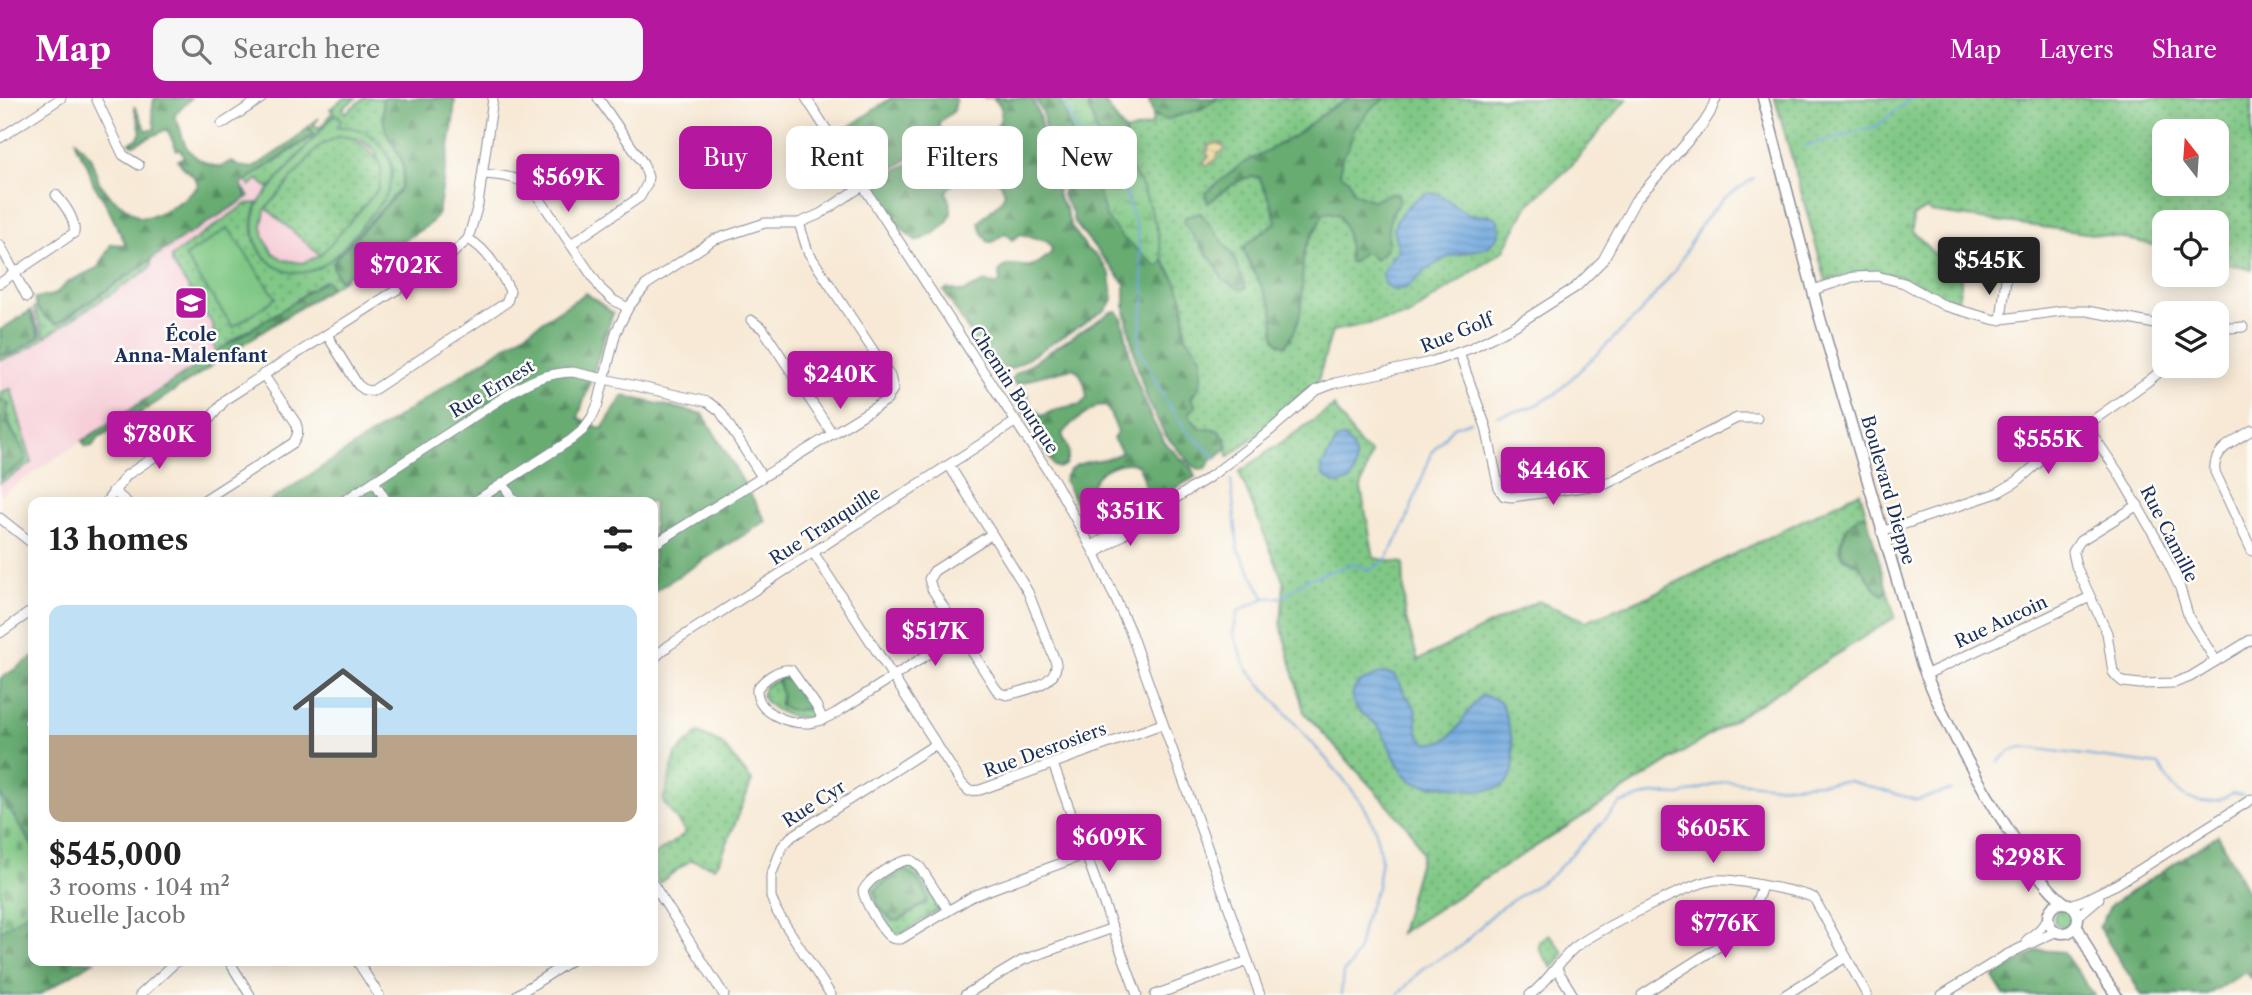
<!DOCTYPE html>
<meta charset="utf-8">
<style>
body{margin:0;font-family:"Libre Caslon Text",serif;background:#f6f6f6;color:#222;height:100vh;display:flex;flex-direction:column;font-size:26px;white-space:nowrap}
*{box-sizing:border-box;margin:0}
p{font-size:23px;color:#767676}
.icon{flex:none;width:38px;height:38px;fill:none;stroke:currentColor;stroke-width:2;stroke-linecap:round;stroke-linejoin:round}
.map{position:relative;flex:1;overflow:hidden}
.side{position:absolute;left:28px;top:399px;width:630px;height:469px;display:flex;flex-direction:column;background:#fff;border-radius:14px;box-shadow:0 4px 18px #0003}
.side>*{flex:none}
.guide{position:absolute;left:679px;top:28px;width:665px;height:63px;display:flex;gap:14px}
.needle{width:46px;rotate:343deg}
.tools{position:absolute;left:2152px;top:21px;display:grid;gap:14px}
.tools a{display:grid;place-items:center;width:77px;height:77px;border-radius:14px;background:#fff;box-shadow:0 4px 18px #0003;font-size:35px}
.price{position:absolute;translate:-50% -60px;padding:0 16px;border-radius:7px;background:#b5179e;color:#fff;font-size:23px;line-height:46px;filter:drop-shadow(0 2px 4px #0008)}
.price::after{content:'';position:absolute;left:50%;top:42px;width:21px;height:16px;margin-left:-10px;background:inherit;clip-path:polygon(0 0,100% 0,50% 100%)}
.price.current{background:#222;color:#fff}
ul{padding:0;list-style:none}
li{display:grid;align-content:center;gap:14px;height:371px;padding:0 21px}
li span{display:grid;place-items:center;height:217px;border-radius:14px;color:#555}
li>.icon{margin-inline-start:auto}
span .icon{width:126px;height:126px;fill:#fffc;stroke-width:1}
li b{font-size:30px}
h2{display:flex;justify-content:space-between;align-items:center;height:84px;padding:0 21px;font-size:30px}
.chip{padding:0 24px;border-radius:14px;background:#fff;box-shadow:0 4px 18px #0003;font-size:24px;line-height:63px}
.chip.current{background:#b5179e;color:#fff}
header{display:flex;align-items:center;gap:42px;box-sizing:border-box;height:98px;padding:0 35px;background:#b5179e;color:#fff}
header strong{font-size:33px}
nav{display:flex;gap:38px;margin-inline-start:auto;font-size:24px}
.search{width:490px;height:63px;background:#f6f6f6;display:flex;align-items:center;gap:18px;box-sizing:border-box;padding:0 24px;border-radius:14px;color:#767676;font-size:26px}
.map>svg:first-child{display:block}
.built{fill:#f6cfd8}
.grass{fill:url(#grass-dots);stroke:#4e7c72;stroke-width:2;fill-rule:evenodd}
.forest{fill:url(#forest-firs);stroke:#426e68;stroke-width:2}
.wetland{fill:url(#wetland-marsh);stroke:#4e7c72;stroke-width:2}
.sand{fill:url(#sand-dots);stroke:#84847e;stroke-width:2}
.cemetery{fill:url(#cemetery-stones);stroke:#4e7c72;stroke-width:2}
.garden{fill:#80c885;stroke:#4e7c72;stroke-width:2;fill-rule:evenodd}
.water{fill:url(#water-rules);stroke:#446a9e;stroke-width:2}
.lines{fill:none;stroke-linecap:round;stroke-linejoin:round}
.stream{stroke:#6da6dd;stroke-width:2}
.minor-casing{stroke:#898c9a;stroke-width:11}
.major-casing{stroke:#898c9a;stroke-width:13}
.minor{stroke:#fff;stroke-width:9}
.major{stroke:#fff;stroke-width:10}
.labels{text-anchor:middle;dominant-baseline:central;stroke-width:5;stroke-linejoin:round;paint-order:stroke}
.street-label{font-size:18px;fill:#1b2f5e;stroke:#fdfcf7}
.poi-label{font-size:18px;font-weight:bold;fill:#1b2f5e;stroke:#fdfcf7}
</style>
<header>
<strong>Map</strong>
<div class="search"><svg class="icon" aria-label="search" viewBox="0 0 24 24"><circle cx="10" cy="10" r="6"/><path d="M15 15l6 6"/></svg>Search here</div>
<nav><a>Map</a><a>Layers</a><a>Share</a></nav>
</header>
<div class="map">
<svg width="2252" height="897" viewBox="0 0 2252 897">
<defs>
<pattern id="grass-dots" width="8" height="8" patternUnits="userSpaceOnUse" patternTransform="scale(1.75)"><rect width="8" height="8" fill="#80c885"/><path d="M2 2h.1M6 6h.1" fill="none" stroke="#68a370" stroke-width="1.8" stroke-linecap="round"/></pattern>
<pattern id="forest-firs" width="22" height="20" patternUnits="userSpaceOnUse" patternTransform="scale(1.75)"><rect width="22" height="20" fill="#68ac72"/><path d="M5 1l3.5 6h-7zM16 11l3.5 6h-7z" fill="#558c61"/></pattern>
<pattern id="wetland-marsh" width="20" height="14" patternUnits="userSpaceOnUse" patternTransform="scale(1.75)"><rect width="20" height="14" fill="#80c885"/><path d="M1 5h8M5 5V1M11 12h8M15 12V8" fill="none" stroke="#68a370"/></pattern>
<pattern id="sand-dots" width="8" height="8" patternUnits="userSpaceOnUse" patternTransform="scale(1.75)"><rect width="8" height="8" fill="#eeda9e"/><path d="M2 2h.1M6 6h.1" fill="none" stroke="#ccbb8a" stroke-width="1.8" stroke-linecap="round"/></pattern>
<pattern id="cemetery-stones" width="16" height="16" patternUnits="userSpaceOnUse" patternTransform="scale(1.75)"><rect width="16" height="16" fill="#80c885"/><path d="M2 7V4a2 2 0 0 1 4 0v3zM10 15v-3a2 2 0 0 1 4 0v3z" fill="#68a370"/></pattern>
<pattern id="water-rules" width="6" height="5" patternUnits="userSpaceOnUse" patternTransform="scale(1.75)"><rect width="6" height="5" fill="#6da6dd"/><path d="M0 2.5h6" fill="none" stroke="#5988b6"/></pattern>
</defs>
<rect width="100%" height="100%" fill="#fdfcf7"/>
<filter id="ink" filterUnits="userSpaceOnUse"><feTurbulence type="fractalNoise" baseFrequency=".0143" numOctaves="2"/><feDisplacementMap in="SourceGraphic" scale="14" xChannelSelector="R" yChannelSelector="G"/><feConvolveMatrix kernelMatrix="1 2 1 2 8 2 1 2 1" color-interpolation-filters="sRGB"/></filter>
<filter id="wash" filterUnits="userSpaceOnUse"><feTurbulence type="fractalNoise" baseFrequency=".00686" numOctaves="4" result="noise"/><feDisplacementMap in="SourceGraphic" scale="28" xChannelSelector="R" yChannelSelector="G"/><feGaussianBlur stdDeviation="1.57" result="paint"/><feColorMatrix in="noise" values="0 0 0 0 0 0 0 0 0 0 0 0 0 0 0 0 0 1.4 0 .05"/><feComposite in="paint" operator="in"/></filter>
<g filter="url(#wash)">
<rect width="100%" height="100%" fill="#f7e9d5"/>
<path class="built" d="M327 22 369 33 393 72 286 209 231 243 214 256 0 397V232L37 208 43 217 60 225 181 141 246 100 241 86Z"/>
<g class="grass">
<path d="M344 0H356L343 10 345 15 364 0H382C384 9 382 19 385 28 392 56 410 55 400 91L336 160 333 166 337 180 345 181 329 191 330 188 307 193 295 204 231 243 218 254V257L214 249 213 227 172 165V158L246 106 258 105C251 122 250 140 261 155 280 180 310 177 332 160 342 153 349 141 357 132 381 104 416 68 370 40 358 32 351 28 336 29L335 16 269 91 258 81 250 88 246 83 241 87 249 98 247 100 241 86 312 39 306 31 319 20 313 27 320 30 333 13 330 11Z"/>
<path d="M1218 0H1628L1570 69 1528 107 1504 152 1408 218 1332 233 1317 286 1294 303 1269 328 1228 359 1227 346 1214 331 1200 330 1191 321 1188 314 1192 311 1191 300 1201 284V258L1185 237 1184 210 1177 185 1160 156 1157 131 1143 90 1125 62 1107 54 1110 55 1118 50 1126 36 1125 34 1152 27 1153 16 1156 19C1179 19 1200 14 1218 0Z"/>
<path d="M1775 0H2252V172L2217 163V124H2165V150L2123 140 1930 114 1927 111 1913 118 1912 133 1933 155 1960 165 1961 186 1957 207C1943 202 1931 193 1918 186 1888 170 1858 173 1826 183ZM2165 33H2217V86H2165Z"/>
<path d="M343 38C356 40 362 46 371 55 398 79 367 106 351 125 341 136 332 148 321 158L266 110 319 48 332 40Z"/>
<path d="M151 162V168L146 173 45 239 34 210 37 208 45 219 56 226 60 225Z"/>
<path d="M31 212 43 241 17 257 0 262V257L12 256 39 239C39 229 31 221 31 212Z"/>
<path d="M11 291 32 365 0 385V380L25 362C16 342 8 325 5 303L0 300V294Z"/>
<path d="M1334 308 1360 347 1371 355 1361 390 1374 460 1403 465 1405 517 1418 562 1538 503 1586 523 1649 498 1860 394 1866 416C1852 420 1831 446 1844 460 1849 464 1855 464 1859 468 1869 477 1871 493 1885 496L1887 491 1895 519 1400 835 1422 755 1411 733 1304 614 1281 527 1284 485 1239 374Z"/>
<path d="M786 577C797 583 812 605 811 617L808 620C790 620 771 613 762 598L765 588ZM781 580 792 582 798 596 809 606 808 611 794 613 779 606 782 597 778 585Z"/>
<path d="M698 635 722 646 752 683 721 760 715 769 691 762 659 785 653 776V758L686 735 663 703 676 656Z"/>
<path d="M907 767 915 771 938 806 939 811 903 835 896 836C885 829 871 808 868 794L871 788ZM898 775H910L926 794 927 805 900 822 890 821 878 807V789Z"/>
<circle cx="2063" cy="820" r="9"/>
<path d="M1549 836 1564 855 1552 870 1539 851V844Z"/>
</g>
<g class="forest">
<path d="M154 0H191L174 18C181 27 180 34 184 44 189 58 208 68 221 69L231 63 238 68 253 70 290 45 306 31H311L314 36 241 86 247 100 181 141 56 226C47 219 35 213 35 200L54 197 68 184 99 169 111 146 126 147 105 104 93 85 87 66 77 50 76 43 90 58 99 84 111 99 139 119C156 122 187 101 198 88 197 76 183 73 178 62L184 59 181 52H177L167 31 133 47 130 45 138 40 141 34 134 8 147 33 155 31 152 14Z"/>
<path d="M382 0H455L453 26 438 115 430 126 340 182 333 170 336 160 398 95C412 67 397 56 386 33 382 23 384 11 382 0Z"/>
<path d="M891 0H956L954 13 939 24 944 51 942 56 908 61 872 83 842 34Z"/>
<path d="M983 0H1032L1039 17 1042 33 1062 63V75L1057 96 1066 112 1070 126 1087 151 1098 159 1110 176 1113 202 1105 212 1011 271 1006 269 995 271 990 267 944 193 947 191 963 194 985 184 997 187 1000 184 999 174C1009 161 1017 170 1030 168 1038 167 1044 161 1050 156L1052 151 1047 143 1021 136 1012 142 1005 135 993 144H988L981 133 979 124 1001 103 1005 95C997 66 959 72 946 94 947 99 950 104 951 110 953 127 931 138 917 143 898 130 888 115 877 93 881 82 899 68 911 66 920 65 929 67 938 64 948 62 952 52 960 48 979 40 1008 34 1000 7L993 0Z"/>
<path d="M1035 0H1058L1066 17 1075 44 1092 55C1103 98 1094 117 1134 147 1147 157 1145 159 1161 166L1163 162 1177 185 1183 201 1185 237 1201 258V284L1191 300 1196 308 1189 314 1191 321 1200 330 1218 332 1227 342 1226 351 1212 362 1205 371 1200 372 1191 366 1165 337 1148 303 1138 272 1125 213V186L1074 124 1072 114 1062 97 1067 75 1064 60 1045 33 1043 15Z"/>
<path d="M1089 0H1102L1125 34V38L1114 54H1107C1099 44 1086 12 1089 0Z"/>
<path d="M1148 0H1218L1203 10 1165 22 1153 16Z"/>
<path d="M1350 0H1386L1370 12 1354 32 1348 51 1342 59 1340 76 1348 81 1354 95 1374 103 1390 95 1398 96 1400 103C1396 110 1391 117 1389 125 1385 143 1393 149 1375 162L1368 155H1362L1353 164H1349C1349 146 1348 132 1339 117L1330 114 1323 116C1318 131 1307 141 1304 156 1299 190 1309 216 1286 247L1280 246 1275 240 1272 209 1242 150 1276 124 1272 107 1259 79C1240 77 1223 94 1208 105L1205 95 1242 66 1293 39 1330 11Z"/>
<path d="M1201 115 1233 157 1246 190 1239 191 1223 182 1218 171 1184 125 1185 119Z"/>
<path d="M325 183 328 184 329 191 223 259 218 257 219 252C244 237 268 220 293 205 304 198 312 188 325 183Z"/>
<path d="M586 195 613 215 578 320 602 331 623 298 703 316 766 423 653 494V404H269Z"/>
<path d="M30 213 39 239 12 256 0 257V232Z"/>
<path d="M1117 213 1122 220 1134 276 1151 320 1165 345 1192 371 1195 379 1149 405 1145 401 1144 382 1139 368C1124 357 1083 378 1093 396 1097 405 1107 408 1113 414L1110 423C1101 429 1094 429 1086 422L1064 382C1073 356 1102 368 1122 354L1113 341 1118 333 1107 309 1099 307 1072 325 1062 336C1067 349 1072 350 1065 367L1059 370 1054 368 1016 301 1021 296H1027L1031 308 1042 318 1057 311 1081 306 1087 299C1085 289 1083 273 1072 270L1036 279 1017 287 1011 282 1015 276 1111 214Z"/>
<path d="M213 257 216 258 217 263 207 271 130 322 100 338 92 348 86 349 82 343Z"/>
<path d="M0 300 9 307C8 311 6 314 6 318 6 331 31 354 24 364 19 370 7 375 0 380Z"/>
<path d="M1866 416 1887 491 1883 497C1872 490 1869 478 1860 469 1852 460 1844 463 1840 450 1843 435 1851 420 1866 416Z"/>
<path d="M33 559V749L0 697V581Z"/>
<path d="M781 580 792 582 798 596 809 606V610L794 613 780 608 782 597 778 583Z"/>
<path d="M2218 737 2249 798 2252 797V881L2246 874 2207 897H2142L2099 830 2111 807Z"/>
<path d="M906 773C915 777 927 792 928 802L900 822 893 823 878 807 874 793 898 775Z"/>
<path d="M33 811V863H94L39 897H0V833Z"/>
<path d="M2039 852 2063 854 2094 897H2004L1993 879Z"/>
</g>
<path class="wetland" d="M1058 0H1070L1069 4 1071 5 1080 0H1089L1088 10 1093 20 1098 41 1109 56 1125 62 1143 90 1157 131 1163 162 1161 166 1158 168 1153 165 1122 139 1106 119 1100 98 1092 55 1075 44 1066 17Z"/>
<path class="sand" d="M1216 45 1224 48V54L1218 55 1216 61 1207 68 1203 64 1209 58 1205 54 1209 52 1208 48Z"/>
<path class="cemetery" d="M0 697 33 749V811L0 833Z"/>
<g class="garden">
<path d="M335 16 342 22 337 29C377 26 405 64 384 101 368 119 337 163 316 171 271 189 237 137 262 100ZM339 38 360 41 375 53 382 72 378 92 320 158 302 165 284 162 273 155 264 140 262 128 265 112 319 48Z"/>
<path d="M228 130 276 200 233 229 185 159Z"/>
</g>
<g class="water">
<path d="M1427 95 1439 96 1469 117 1493 118 1498 122 1500 134 1497 140 1488 149 1450 158 1429 170 1406 190 1392 192 1384 186 1382 176 1390 161 1399 152C1398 146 1395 141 1394 135 1393 117 1413 102 1427 95Z"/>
<path d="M1344 339C1357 351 1360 369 1350 383L1338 386C1306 375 1330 360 1336 342Z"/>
<path d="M1384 575C1400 576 1398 584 1405 596 1408 601 1413 605 1415 610 1419 623 1413 637 1427 645 1457 649 1463 613 1482 597L1500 603C1506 614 1508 626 1511 638 1523 693 1498 698 1451 689 1439 687 1425 689 1414 684 1398 675 1389 645 1380 631 1371 618 1348 613 1353 594 1356 582 1373 579 1384 575Z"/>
</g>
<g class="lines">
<g class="stream">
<path d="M1063 0 1083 45 1121 83 1137 130 1145 201 1141 220 1139 251 1166 303 1186 332 1217 361"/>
<path d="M1805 48 1877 28 1911 0"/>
<path d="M1497 318 1532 309 1554 297 1640 215 1676 171 1701 126 1724 100 1754 80"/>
<path d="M1231 382 1238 451 1264 499"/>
<path d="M1998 664 2012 652 2023 649 2159 667C2163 672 2164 677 2168 682 2183 704 2209 712 2232 695L2242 697"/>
<path d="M1341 897 1343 874 1350 868 1357 855 1364 824 1377 789 1381 760 1375 730 1364 708 1342 679 1247 571 1233 536 1238 513 1265 500 1283 499 1307 481 1352 466 1371 472 1387 460 1403 431 1432 354 1453 329 1471 323"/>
<path d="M1398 897 1423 870 1460 849 1496 813 1552 777 1621 705 1652 696 1680 697 1727 683 1777 688 1849 683 1917 702 1951 692"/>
</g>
</g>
</g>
<g filter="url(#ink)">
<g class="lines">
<defs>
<g id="minor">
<path d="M96 0 123 57 139 67"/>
<path d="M806 0 1055 384 1095 456 1130 533 1260 897"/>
<path d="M222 26 262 0"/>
<path d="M0 40 61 0"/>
<path d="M484 76C503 78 518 78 533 91L601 191 613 202 628 210"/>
<path d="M571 146 640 99 647 86 648 79 643 65 598 0"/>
<path d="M0 147 27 199"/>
<path d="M0 185 74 135C76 122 64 106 56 97"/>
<path d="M1813 192 1853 179 1877 178 1904 185 1945 208 1995 222 2061 213H2087L2165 228"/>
<path d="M751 222 763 231 832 335"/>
<path d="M2001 222 2006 180"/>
<path d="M2217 231 2243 229"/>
<path d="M327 237 358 287 365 292 372 293 507 204 510 193C501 175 486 150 468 141"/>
<path d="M1459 255 1486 329 1499 391 1504 398 1512 399 1606 386 1737 320H1757"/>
<path d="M2086 327 2118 374 2160 447 2180 490 2189 520 2216 563"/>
<path d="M2252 332C2235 343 2212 351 2215 374L2252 453"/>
<path d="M949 367 1025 489 1028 494 1056 565C1058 586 1024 593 1007 597L1000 595 996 591 932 491 929 481 934 473 992 436"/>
<path d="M374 383 387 404"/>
<path d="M503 386 515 404"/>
<path d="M113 393 127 404"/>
<path d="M106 404 127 377 207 324 226 301 451 157 468 141 478 107 493 0"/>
<path d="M201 404 293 345C298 338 299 333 296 325L263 276"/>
<path d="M342 404 515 292C535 280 550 275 573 274L708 304 720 313 762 379"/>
<path d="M474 404 571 342 583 332 592 319 598 306 616 234 628 210 646 187 713 142 765 125H799L820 116 864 87"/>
<path d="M2138 407 2080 443 2073 454 2076 468 2107 535 2113 574 2117 579 2123 584 2140 586 2174 585 2190 579 2252 541"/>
<path d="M0 420 33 446"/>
<path d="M1881 434 1997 395 2016 384 2064 343 2147 284 2157 276 2165 258"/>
<path d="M653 447 887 302 893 291 890 278 808 154 799 125"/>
<path d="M1091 448 1146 419 1211 378 1266 336 1317 292 1335 285 1431 264 1471 250 1516 227 1576 189 1603 162 1635 103 1703 26 1710 15 1716 0"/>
<path d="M813 454 962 686 969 693 980 692 1162 626"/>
<path d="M1095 456 1137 427"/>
<path d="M0 535 33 512"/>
<path d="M653 561 668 548 1015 324"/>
<path d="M1925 577 2090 499"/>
<path d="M823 622 816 607 791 572C779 570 764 581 757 591 756 615 788 626 809 625 819 624 827 620 836 615L960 536"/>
<path d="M29 624 33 627"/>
<path d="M1053 666 1137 897"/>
<path d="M653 786 724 897"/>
<path d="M2070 807 2084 802 2117 786 2252 701"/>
<path d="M948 812 920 769 911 762C897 762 869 780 863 793 864 803 881 832 890 839 894 842 895 841 901 841L973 798 1086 756"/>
<path d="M2078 818 2099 800"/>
<path d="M2027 842 2039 832 2048 821"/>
<path d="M229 863 250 897"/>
<path d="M357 863 379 897"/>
<path d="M1557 871 1573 897"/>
<path d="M140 897 177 863"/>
<path d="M517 897 570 863"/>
<path d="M831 897 777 814 771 799V778L782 749 791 739 936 646"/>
<path d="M965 897 1023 862 1113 830"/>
<path d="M1155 897 1248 863"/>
<path d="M1530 897C1548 884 1558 864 1574 850 1594 834 1690 785 1714 782 1731 780 1798 793 1814 800L1867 897"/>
<path d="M1642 897 1732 840C1751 824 1754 811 1762 788"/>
<path d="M1785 897 1846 859"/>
<path d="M1942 897 2006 857 2055 834"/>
</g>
<g id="major">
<path d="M1763 0 1820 220 1921 564C1945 627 1978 685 2015 742 2029 764 2044 789 2065 805"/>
<circle cx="2063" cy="820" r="15"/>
<path d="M2077 828 2096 868 2116 897"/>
</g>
</defs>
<use href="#minor" class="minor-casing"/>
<use href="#major" class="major-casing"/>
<use href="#minor" class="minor"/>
<use href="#major" class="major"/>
</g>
</g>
<defs>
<symbol id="school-square" viewBox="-11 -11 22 22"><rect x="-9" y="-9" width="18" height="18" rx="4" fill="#b5179e" stroke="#fdfcf7"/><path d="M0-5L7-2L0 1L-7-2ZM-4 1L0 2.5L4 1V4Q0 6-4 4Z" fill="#fff"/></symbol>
</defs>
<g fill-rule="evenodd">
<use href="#school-square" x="172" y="186" width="38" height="38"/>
</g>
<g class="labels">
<g class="street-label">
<text transform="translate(1457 235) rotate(-22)">Rue Golf</text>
<text transform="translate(492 291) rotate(-31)">Rue Ernest</text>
<text transform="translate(1014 292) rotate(57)">Chemin Bourque</text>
<text transform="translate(1888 392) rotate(74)">Boulevard Dieppe</text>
<text transform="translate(825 428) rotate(-33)">Rue Tranquille</text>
<text transform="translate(2169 436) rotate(63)">Rue Camille</text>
<text transform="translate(2001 524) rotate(-25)">Rue Aucoin</text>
<text transform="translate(1045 652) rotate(-20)">Rue Desrosiers</text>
<text transform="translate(814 706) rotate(-33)">Rue Cyr</text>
</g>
<g class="poi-label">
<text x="191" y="237">École<tspan x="191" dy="21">Anna-Malenfant</tspan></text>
</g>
</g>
</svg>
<div class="tools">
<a><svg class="needle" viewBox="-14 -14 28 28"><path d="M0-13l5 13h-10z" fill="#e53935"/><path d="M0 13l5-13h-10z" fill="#767676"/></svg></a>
<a><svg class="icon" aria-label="locate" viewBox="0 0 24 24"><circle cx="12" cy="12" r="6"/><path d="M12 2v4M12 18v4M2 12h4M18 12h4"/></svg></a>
<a><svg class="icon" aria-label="layers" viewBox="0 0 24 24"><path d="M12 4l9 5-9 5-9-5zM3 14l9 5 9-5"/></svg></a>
</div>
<b class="price" style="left:568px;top:116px">$569K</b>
<b class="price current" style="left:1989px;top:199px">$545K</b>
<b class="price" style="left:406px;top:204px">$702K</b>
<b class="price" style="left:840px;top:313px">$240K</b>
<b class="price" style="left:159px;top:373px">$780K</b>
<b class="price" style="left:2048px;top:378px">$555K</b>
<b class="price" style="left:1553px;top:409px">$446K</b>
<b class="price" style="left:1130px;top:450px">$351K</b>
<b class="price" style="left:935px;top:570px">$517K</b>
<b class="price" style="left:1713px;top:767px">$605K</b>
<b class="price" style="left:1109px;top:776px">$609K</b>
<b class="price" style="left:2028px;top:796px">$298K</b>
<b class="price" style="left:1725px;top:862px">$776K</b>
<div class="guide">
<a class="chip current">Buy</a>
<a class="chip">Rent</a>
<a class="chip">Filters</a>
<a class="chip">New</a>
</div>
<section class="side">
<h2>13 homes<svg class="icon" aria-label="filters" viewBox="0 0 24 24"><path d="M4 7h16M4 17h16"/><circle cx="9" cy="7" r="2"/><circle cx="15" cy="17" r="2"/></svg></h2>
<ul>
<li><span style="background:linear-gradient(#bfe0f5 60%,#b9a48a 0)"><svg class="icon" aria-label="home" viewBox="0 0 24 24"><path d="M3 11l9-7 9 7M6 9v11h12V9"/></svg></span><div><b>$545,000</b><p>3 rooms · 104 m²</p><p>Ruelle Jacob</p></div></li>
</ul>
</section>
</div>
